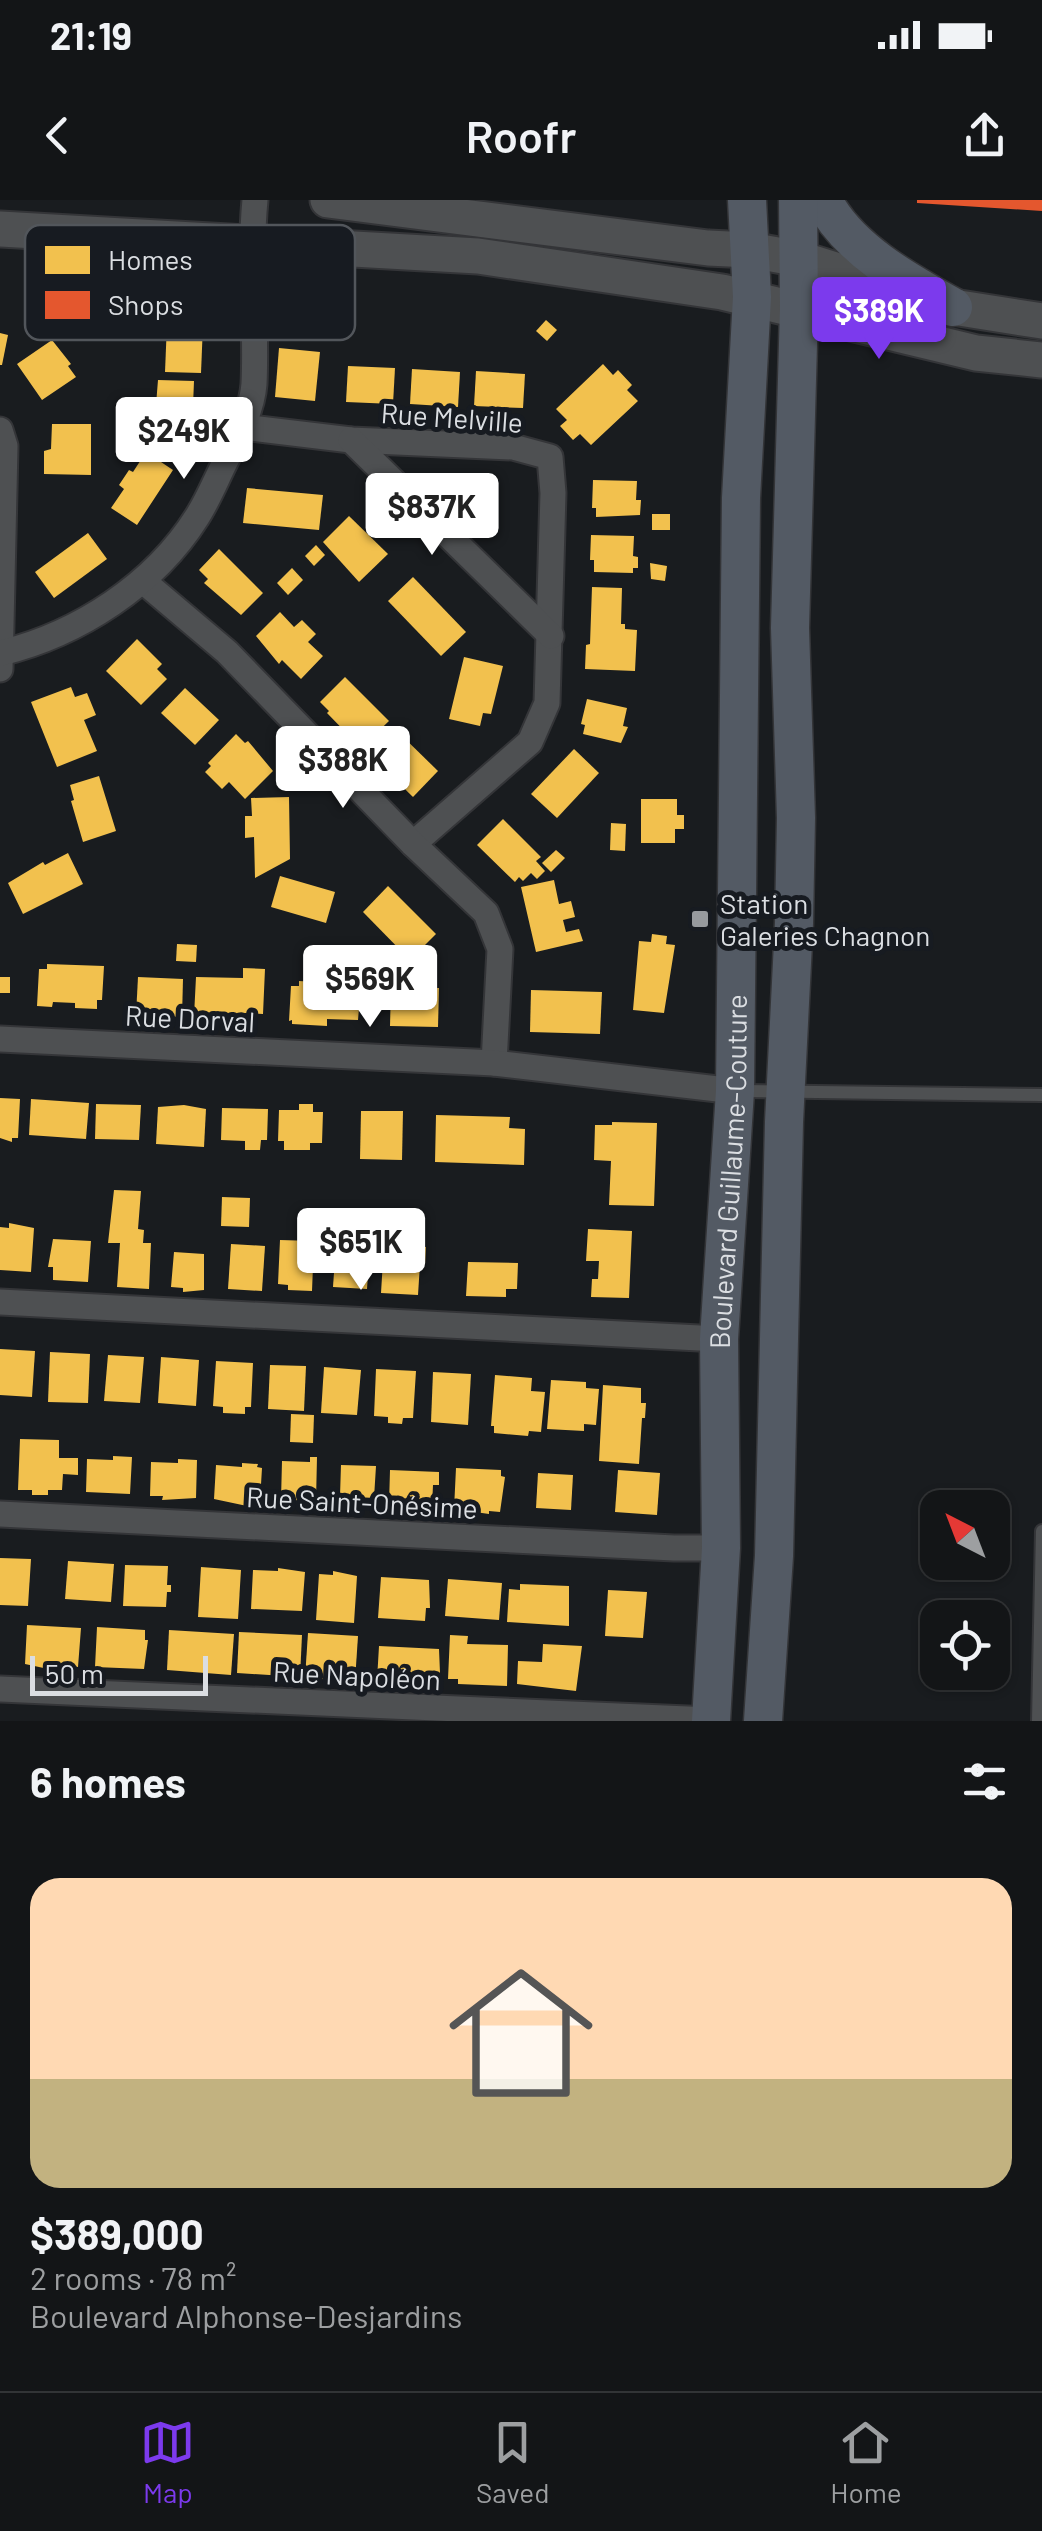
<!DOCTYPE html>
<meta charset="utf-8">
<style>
body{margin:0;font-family:Barlow,sans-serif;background:#1c1e20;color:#f1f3f6;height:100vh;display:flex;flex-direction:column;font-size:38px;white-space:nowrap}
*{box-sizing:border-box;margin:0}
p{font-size:32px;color:#9d9fa1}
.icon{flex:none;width:55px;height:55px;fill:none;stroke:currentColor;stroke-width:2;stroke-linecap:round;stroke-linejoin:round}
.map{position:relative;height:1521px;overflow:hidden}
.sheet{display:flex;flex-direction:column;background:#131517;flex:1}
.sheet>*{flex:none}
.needle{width:65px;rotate:318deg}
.fabs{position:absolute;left:920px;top:1290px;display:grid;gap:20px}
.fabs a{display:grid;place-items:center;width:90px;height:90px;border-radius:20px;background:#131517;box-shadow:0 2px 8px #0004,0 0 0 2px #323436;font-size:50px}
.scale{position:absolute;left:30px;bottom:25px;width:178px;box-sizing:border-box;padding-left:10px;border:5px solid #dbdee2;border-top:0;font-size:28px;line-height:35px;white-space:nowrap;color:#dbdee2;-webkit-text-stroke:8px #171b21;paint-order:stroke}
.price{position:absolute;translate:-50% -85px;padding:0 22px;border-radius:10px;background:#fff;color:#222;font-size:32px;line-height:65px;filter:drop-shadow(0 2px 5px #0008)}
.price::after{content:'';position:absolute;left:50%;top:60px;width:30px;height:22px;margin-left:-15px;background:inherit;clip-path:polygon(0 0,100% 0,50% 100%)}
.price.current{background:#7c3aed;color:#fff}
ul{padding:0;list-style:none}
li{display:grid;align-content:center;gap:20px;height:530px;padding:0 30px}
li span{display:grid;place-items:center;height:310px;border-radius:30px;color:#555}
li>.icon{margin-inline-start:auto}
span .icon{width:180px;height:180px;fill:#fffc;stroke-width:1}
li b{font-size:42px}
h2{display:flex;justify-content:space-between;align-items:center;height:120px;padding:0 30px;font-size:42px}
.status{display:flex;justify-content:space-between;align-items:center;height:70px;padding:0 50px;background:#131517;direction:ltr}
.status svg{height:28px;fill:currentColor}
header{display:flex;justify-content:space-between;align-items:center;height:130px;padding:0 30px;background:#131517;font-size:45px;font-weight:600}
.tab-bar{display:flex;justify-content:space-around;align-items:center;height:140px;border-top:2px solid #323436;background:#131517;font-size:28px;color:#9d9fa1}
.tab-bar a{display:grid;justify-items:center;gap:5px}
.tab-bar .current{color:#7c3aed}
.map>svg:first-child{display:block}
.homes{fill:#f2c14e}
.shops{fill:#e4572e}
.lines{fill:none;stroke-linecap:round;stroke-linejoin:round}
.lane-casing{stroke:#343538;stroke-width:16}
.street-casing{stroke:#343538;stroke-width:29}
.secondary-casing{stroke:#343538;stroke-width:39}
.primary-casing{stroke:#343538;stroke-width:41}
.lane{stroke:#4e5052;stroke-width:12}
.street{stroke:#4e5052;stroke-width:25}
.secondary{stroke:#4e5052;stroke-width:35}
.primary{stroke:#535a64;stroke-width:38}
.poi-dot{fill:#979a9e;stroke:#171b21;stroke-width:4}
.labels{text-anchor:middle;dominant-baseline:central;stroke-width:10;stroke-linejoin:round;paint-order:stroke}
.street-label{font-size:28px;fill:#dbdee2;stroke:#171b21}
.poi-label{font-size:28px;fill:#dbdee2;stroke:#171b21;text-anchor:start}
.key{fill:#171b21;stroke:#52565b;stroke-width:2.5}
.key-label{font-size:28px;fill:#dbdee2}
</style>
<div class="status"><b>21:19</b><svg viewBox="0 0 49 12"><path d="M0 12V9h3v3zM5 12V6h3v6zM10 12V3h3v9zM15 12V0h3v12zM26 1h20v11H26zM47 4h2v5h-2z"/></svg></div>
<header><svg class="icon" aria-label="back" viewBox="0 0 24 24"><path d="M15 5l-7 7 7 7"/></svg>Roofr<svg class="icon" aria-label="share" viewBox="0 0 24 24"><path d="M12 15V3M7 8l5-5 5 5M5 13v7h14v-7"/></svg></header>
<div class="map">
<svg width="1042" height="1521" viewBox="0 0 1042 1521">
<rect width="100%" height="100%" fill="#191c1f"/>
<g class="homes">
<path d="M168 99 204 100 201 173 165 172Z"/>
<path d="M546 120 557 130 547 141 536 131Z"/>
<path d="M0 133 8 135 2 165H0Z"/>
<path d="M52 140 71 164 68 166 76 177 42 200 17 164Z"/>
<path d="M279 148 320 152 315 201 275 197Z"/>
<path d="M603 164 613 175 618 170 632 185 627 190 638 201 591 245 580 234 573 240 560 226 567 220 556 209Z"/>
<path d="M348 166 395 168 393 204 346 202Z"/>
<path d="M412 169 460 172 458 207 410 204Z"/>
<path d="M476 171 525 174 523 208 474 206Z"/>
<path d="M158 180 194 181 192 231 156 229V223H150V205H156Z"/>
<path d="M52 224H91V275L44 274V251L51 249Z"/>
<path d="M146 252 173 270 137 325 111 308 124 289 119 285 129 270 133 272Z"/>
<path d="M593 280 637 281 636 300H641L640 315 596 317V308H592Z"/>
<path d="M247 288 323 295 319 330 243 323Z"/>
<rect x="652" y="314" width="18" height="16"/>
<path d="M349 316 388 354 359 382 323 342Z"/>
<path d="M88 333 107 359 54 398 35 372Z"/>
<path d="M591 335 634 336 633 356 638 357V368H633V373L594 372V360H590Z"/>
<path d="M316 345 325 355 314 366 305 356Z"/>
<path d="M219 349 263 393 241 415 204 383 208 379 199 370Z"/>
<path d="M650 363 667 366 665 381 651 379Z"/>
<path d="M292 368 303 380 288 395 277 383Z"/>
<path d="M413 377 466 432 441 456 388 401Z"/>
<path d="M592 387 622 388 621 424H625V429L637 430 635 471 585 469 586 445 590 444Z"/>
<path d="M280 412 294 427 302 420 316 434 308 442 323 456 301 479 282 460 279 464 256 436Z"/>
<path d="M137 439 162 464 157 469 167 479 141 505 106 471Z"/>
<path d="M464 457 503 466 491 514 483 513 480 526 449 519Z"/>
<path d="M345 477 389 521 361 548 327 513 329 511 320 502Z"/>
<path d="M71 487 75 497 87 493 96 515 84 520 97 551 57 567 31 502Z"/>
<path d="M185 488 219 520 195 545 161 513Z"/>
<path d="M587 499 627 508 623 526 628 527 621 543 583 534 585 525 581 524Z"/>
<path d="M395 529 438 571 413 597 370 555Z"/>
<path d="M236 534 245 543 248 541 273 571 245 599 229 582 222 589 205 572 211 566 208 563Z"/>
<path d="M574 549 599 573 557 618 531 594Z"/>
<path d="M99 576 116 631 83 642 71 601 74 600 70 585Z"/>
<path d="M289 597 290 659 255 678 254 637 245 638V616H252L251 598Z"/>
<path d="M641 599H677V615H684V629H675V643H641Z"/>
<path d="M503 619 541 657 536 661 545 671 537 679 531 673 523 681 519 677 515 682 477 645Z"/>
<path d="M611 623 626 624 625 651 610 650Z"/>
<path d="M556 650 565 658 551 672 542 663Z"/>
<path d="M68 653 83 684 23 714 8 683 43 662 45 665Z"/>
<path d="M280 676 335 692 326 723 271 707Z"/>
<path d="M554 680 559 704 571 701 575 717 563 720 566 732 579 729 583 741 536 752 521 687Z"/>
<path d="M388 686 436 734 410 760 363 712Z"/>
<path d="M652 734 667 736 666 744 675 745 664 813 633 810 639 741 651 742Z"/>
<path d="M177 744 197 745 196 762 176 761Z"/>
<path d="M47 764 104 766 102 800H97V809L75 808V803L53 802 52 807 37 806 39 769H47Z"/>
<path d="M243 768 265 769 263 814 245 813 244 818 194 816 196 777 243 778Z"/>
<rect x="0" y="777" width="10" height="16"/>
<path d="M138 777 183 779 182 817 136 815Z"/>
<path d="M299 781 361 785 358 820 327 819V826L292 824V820L289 821 291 786H299Z"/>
<path d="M391 787 439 788 438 827 390 826Z"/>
<path d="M531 790 602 792 600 834 530 832Z"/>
<path d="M0 898 20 899 18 938H12V942L0 938Z"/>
<path d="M31 899 89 903 86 939 29 935Z"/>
<path d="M96 904 141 905 139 940 95 939Z"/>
<path d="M299 904H313V912H323L322 943H310V950H284V941H278L279 910H299Z"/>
<path d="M184 905 206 909 204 947 156 944 158 907Z"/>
<path d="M222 908 268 909 267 940H261L260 950H245V941L221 940Z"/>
<path d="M361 911H403L402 960 360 959Z"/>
<path d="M436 915 510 917 509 928 525 929 524 965 435 962Z"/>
<path d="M612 922 657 923 654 1006 609 1005 611 961 594 960 595 925H612Z"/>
<path d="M114 990 141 991 138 1029 144 1030 143 1043H151L149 1089 117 1087 120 1043H108Z"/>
<path d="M222 997 250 998 249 1027 221 1026Z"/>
<path d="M9 1023 34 1028 31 1072 0 1070V1027L9 1028Z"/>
<path d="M588 1029 632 1031 629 1098 591 1097 592 1079H598L599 1061H586Z"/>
<path d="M337 1030 371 1032 367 1089 333 1087Z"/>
<path d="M53 1039 91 1041 88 1082 53 1080V1067H48Z"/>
<path d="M280 1040 314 1041 312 1091 288 1090V1085L278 1084Z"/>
<path d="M231 1044 265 1046 262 1091 228 1089Z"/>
<path d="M384 1044 426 1047 425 1064H420L418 1095 381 1093Z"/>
<path d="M174 1052 204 1054V1090L183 1092V1088L171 1087Z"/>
<path d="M468 1062 518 1063 517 1089H506V1097L466 1096Z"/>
<path d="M0 1149 35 1151 32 1197 0 1195Z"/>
<path d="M50 1152 90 1154 88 1203 48 1202Z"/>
<path d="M108 1155 144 1157 140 1203 104 1201Z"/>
<path d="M161 1157 199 1160 196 1206 158 1203Z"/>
<path d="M216 1161 253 1163 251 1207H245V1214L223 1213V1207L213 1206Z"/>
<path d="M270 1165 306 1166 304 1211 268 1209Z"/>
<path d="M324 1167 361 1170 357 1215 321 1213Z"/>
<path d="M376 1169 416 1171 413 1218H403L402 1224 388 1223V1217L374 1216Z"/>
<path d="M433 1172 471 1174 468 1225 431 1222Z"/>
<path d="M495 1175 532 1178 531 1191 545 1192 541 1232 529 1231 528 1236 494 1233V1226H491Z"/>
<path d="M551 1180 586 1182V1188L599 1189 596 1225 584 1224V1231L547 1229Z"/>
<path d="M603 1185 641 1188V1203H646L645 1218H642L639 1264 599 1261Z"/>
<path d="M291 1214 314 1215 313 1243 290 1242Z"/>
<path d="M20 1239 59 1240V1258H78V1275L63 1274 62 1290H48V1295H32V1290H18Z"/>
<path d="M113 1256 132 1257 130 1294 86 1292 87 1259 113 1260Z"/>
<path d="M310 1257H317L316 1301 281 1300 282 1261 310 1262Z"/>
<path d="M178 1259 197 1260 196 1298 162 1300 163 1296H150L151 1262 178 1263Z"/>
<path d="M242 1263 258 1264 257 1267 262 1268 260 1301 248 1300 247 1306 214 1299 216 1265 242 1267Z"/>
<path d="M341 1265 376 1266 374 1298 340 1296Z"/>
<path d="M456 1268 501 1270V1276L505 1277 500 1312 489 1311V1314L454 1309Z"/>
<path d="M390 1270 439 1272V1285H433L432 1307 389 1305Z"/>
<path d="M618 1270 660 1273 657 1315 615 1312Z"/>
<path d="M538 1273 573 1275 571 1310 536 1308Z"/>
<path d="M0 1358 31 1359 28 1406 0 1405Z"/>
<path d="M68 1361 114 1364 111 1402 65 1399Z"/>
<path d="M125 1365 168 1366 167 1385H171V1392H167L166 1407 123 1406Z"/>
<path d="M201 1367 241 1370 238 1419 198 1417Z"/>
<path d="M278 1368 305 1372 302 1411 251 1409 253 1370 278 1371Z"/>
<path d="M333 1371 357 1376 354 1423 316 1420 319 1374 333 1375Z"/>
<path d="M381 1377 429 1380 430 1408H426L425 1421 378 1418Z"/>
<path d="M448 1379 502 1383 499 1420 445 1416Z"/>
<path d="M520 1384 569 1386V1426L507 1422 509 1389 520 1390Z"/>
<path d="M608 1390 647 1392 643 1438 605 1436Z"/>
<path d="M27 1425 81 1428 78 1467 53 1465V1470L25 1464Z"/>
<path d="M97 1427 145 1430V1440H148L144 1469 95 1467Z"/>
<path d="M169 1430 234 1434 231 1475 167 1470Z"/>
<path d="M239 1432 302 1435 300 1477 237 1473Z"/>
<path d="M308 1433 358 1436 355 1481 305 1478Z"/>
<path d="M450 1435 468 1436 467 1444 508 1445 507 1486 458 1484V1479H448Z"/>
<path d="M543 1444 582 1446 576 1491 517 1484 518 1461 542 1462Z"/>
<path d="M379 1446 439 1449 440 1473H436V1483L377 1480Z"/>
</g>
<path class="shops" d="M917 0H1042V11L917 3Z"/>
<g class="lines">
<defs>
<g id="lane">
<path d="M740 891 1042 895"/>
<path d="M1038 1521 1042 1331"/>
</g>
<g id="street">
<path d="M243 227 351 240 513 247 550 257 553 293 547 503 530 542 413 644"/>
<path d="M0 230 5 246 0 469"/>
<path d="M351 240 551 436"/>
<path d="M143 381 227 452 413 644 486 713 500 749 494 863"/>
<path d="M1 453C79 434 154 385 197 317 208 300 216 280 225 262 237 238 252 211 254 184 257 122 249 61 255 0"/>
<path d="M0 839 494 863 735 891"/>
<path d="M0 1102 719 1139"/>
<path d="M0 1314 674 1348H721"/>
<path d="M0 1489 711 1520"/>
</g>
<g id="secondary">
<path d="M328 0 708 48 750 50 800 59 953 107 1042 121"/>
<path d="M0 29 478 56 722 92 976 153 1042 160"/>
</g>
<g id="primary">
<path d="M823 0C848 49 906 81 953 107"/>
<path id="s1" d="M711 1521 721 1348 719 1139 735 891 741 298 752 97 747 0"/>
<path d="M763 1521 774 1356 784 922 794 723 796 618 790 428 799 108 798 0"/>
</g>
</defs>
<use href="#lane" class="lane-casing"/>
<use href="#street" class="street-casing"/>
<use href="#secondary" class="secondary-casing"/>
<use href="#primary" class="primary-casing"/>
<use href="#lane" class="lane"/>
<use href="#street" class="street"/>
<use href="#secondary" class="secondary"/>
<use href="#primary" class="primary"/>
</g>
<rect class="poi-dot" x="690" y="709" width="20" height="20" rx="5"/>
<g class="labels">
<g class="street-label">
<text transform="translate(452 217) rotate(4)">Rue Melville</text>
<text transform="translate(190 818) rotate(3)">Rue Dorval</text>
<text stroke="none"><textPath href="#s1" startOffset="550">Boulevard Guillaume-Couture</textPath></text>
<text transform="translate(362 1302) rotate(3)">Rue Saint-Onésime</text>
<text transform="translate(357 1475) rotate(3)">Rue Napoléon</text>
</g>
<g class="poi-label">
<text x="720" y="703">Station<tspan x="720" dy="32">Galeries Chagnon</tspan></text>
</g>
</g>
<rect x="25" y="25" width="330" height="115" rx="15" class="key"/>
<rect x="45" y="46" width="45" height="28" fill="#f2c14e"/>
<rect x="45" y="91" width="45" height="28" fill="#e4572e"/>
<g class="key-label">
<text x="108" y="70">Homes</text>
<text x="108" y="115">Shops</text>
</g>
</svg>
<div class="fabs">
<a><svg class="needle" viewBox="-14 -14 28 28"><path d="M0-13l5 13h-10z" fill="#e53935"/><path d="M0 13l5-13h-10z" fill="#9d9fa1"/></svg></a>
<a><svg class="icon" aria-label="locate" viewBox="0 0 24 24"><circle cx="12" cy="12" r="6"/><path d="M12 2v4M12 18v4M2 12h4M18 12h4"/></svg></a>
</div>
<div class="scale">50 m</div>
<b class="price current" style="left:879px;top:162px">$389K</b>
<b class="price" style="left:184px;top:282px">$249K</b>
<b class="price" style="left:432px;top:358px">$837K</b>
<b class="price" style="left:343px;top:611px">$388K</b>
<b class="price" style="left:370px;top:830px">$569K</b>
<b class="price" style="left:361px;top:1093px">$651K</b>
</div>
<section class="sheet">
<h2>6 homes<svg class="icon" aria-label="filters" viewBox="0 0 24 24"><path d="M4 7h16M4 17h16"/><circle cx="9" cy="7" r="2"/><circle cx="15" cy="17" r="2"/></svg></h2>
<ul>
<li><span style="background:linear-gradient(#ffd9b3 65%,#c2b280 0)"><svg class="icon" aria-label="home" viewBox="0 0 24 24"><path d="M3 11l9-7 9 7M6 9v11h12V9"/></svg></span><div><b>$389,000</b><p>2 rooms · 78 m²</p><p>Boulevard Alphonse-Desjardins</p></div></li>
</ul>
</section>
<nav class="tab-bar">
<a class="current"><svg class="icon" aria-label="map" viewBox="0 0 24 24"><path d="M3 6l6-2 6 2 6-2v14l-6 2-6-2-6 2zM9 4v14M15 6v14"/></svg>Map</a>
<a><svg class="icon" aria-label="saved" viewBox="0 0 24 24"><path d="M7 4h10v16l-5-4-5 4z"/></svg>Saved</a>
<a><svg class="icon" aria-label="home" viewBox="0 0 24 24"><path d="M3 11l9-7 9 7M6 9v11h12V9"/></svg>Home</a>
</nav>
